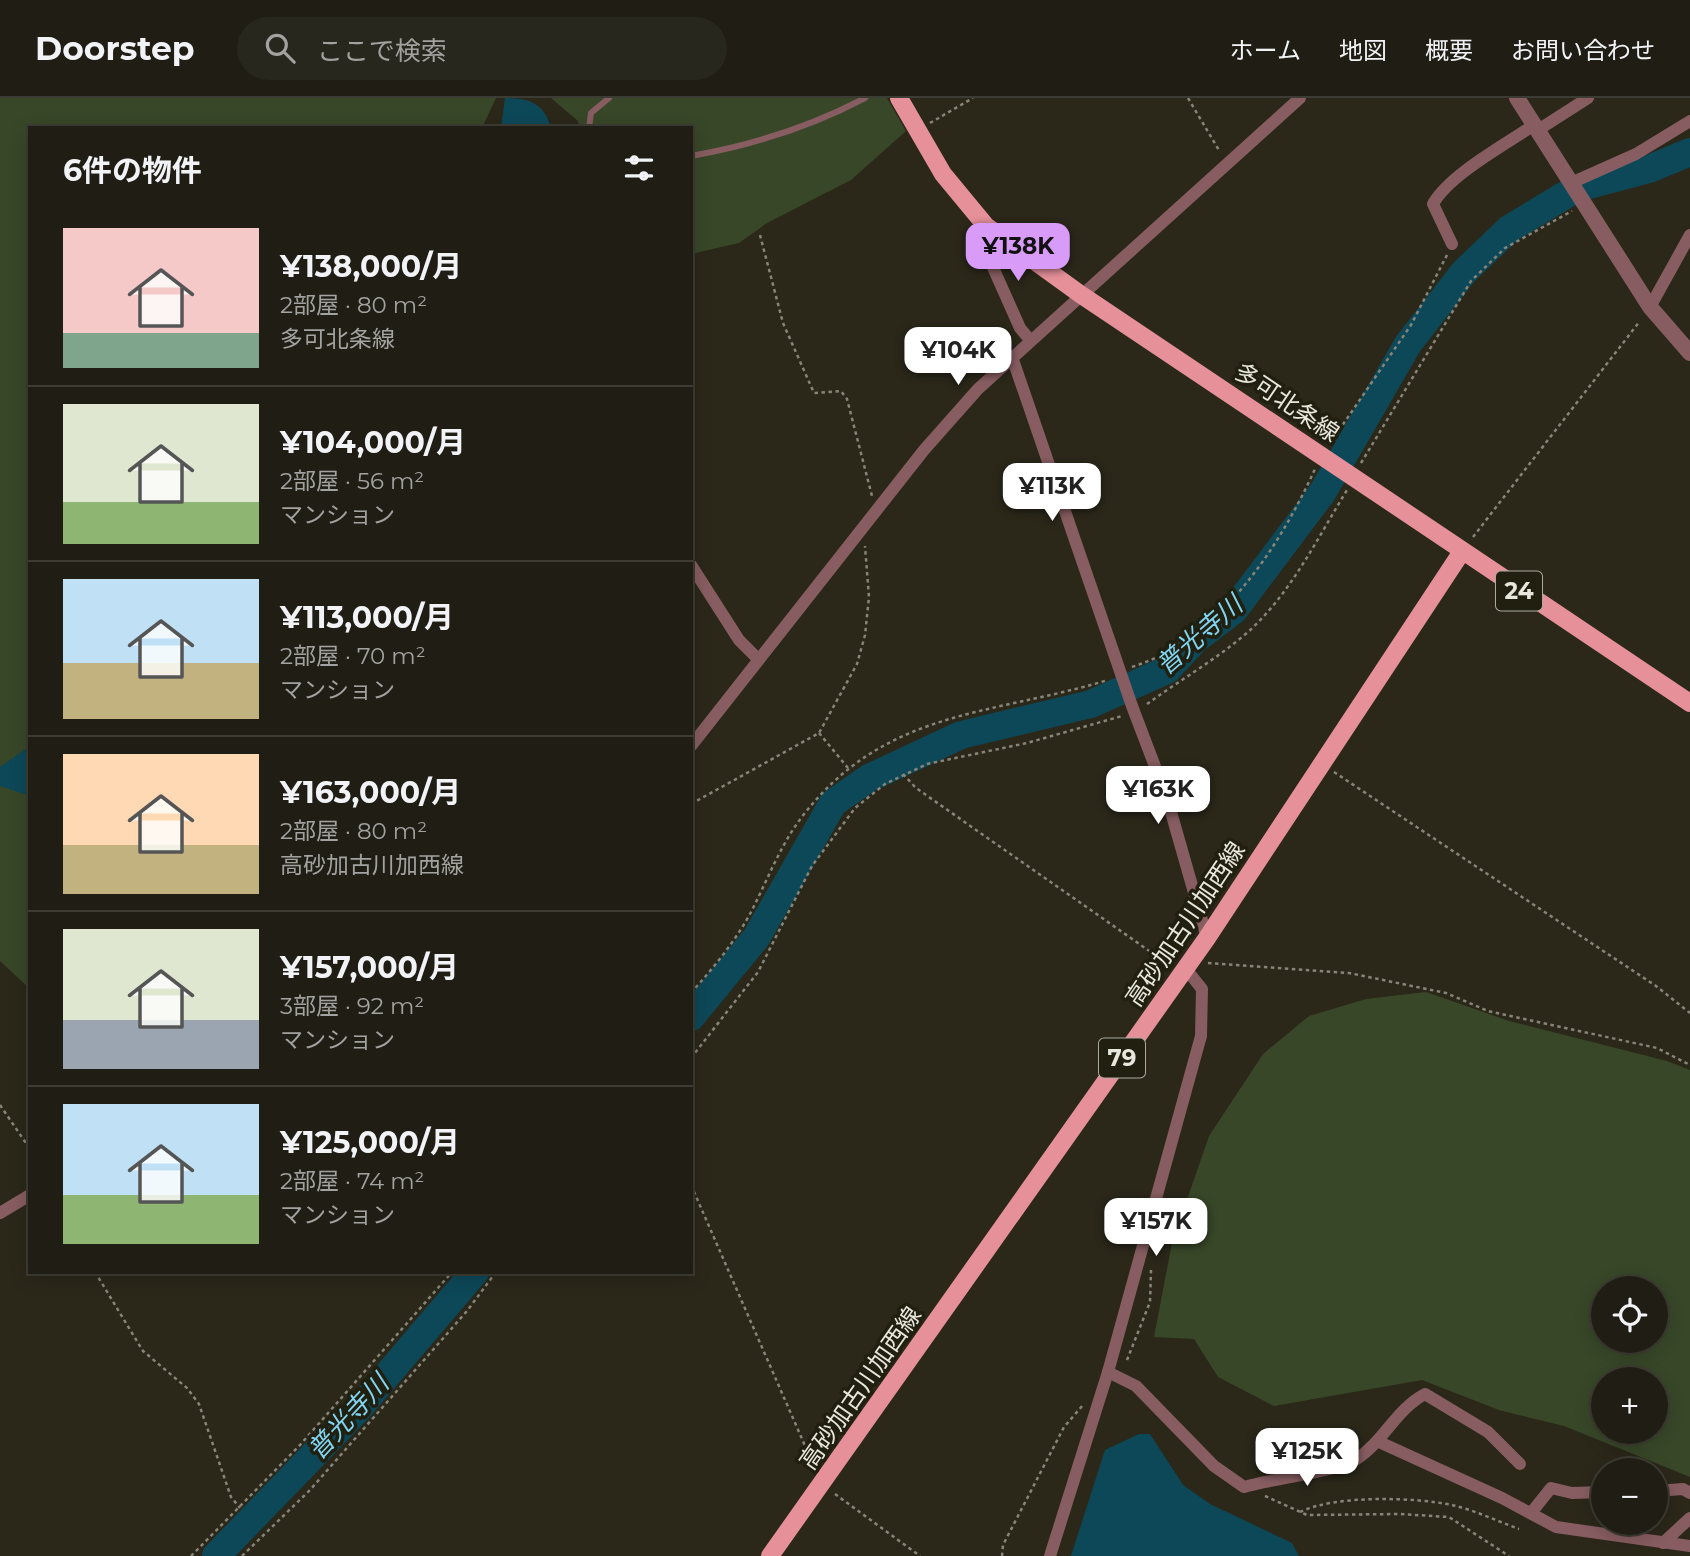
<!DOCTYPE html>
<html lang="ja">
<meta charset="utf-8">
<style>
body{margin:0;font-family:Montserrat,"Noto Sans JP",sans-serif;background:#28271d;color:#f1f3f6;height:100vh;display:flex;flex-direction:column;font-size:26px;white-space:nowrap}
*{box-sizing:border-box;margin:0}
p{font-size:23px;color:#a2a2a0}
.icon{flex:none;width:38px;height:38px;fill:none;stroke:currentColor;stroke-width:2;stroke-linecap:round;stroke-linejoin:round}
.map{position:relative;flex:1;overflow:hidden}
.side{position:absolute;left:28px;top:28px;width:665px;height:1148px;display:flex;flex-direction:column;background:#201e14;border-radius:0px;box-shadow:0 4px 18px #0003,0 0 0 2px #3d3c34}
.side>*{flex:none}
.tools{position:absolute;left:1591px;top:1178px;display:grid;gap:14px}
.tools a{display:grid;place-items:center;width:77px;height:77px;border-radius:50%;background:#201e14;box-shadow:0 4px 18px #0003,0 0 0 2px #3d3c34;font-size:35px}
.price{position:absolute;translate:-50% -60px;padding:0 16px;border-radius:14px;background:#fff;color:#222;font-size:23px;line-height:46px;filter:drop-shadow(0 2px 4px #0008)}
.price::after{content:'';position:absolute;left:50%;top:42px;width:21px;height:16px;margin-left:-10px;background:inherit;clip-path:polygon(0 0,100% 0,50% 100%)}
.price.active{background:#d89bf8;color:#111}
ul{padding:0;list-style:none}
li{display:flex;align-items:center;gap:21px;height:175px;padding:0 35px}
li+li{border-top:2px solid #3d3c34}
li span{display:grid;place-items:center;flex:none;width:196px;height:140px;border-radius:0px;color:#555}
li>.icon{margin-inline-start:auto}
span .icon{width:84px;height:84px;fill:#fffc;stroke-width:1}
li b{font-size:30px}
h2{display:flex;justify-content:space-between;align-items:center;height:84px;padding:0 35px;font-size:30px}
header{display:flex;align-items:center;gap:42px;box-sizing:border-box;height:98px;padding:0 35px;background:#201e14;border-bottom:2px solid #3d3c34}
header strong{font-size:33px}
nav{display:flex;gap:38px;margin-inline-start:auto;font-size:24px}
.search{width:490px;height:63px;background:#28271d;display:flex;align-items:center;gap:18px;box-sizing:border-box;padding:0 24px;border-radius:38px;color:#a2a2a0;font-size:26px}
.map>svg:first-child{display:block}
.green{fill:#384728;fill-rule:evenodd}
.water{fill:#0d4858}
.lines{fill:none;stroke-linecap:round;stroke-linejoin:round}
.river{stroke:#0d4858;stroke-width:28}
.path{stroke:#878579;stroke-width:2.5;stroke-dasharray:3.5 3.5;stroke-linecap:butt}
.service{stroke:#875d61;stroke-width:6}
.minor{stroke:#875d61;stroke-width:12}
.tertiary{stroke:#875d61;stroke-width:16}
.primary{stroke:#e6909a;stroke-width:18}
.labels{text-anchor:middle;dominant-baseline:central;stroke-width:7;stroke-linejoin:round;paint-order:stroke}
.shield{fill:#211f10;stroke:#acaba0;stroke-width:2}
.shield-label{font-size:23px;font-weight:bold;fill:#e8e7dd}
.street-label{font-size:24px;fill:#e8e7dd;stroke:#211f10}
.water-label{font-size:26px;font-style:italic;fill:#7fd5f2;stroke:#211f10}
</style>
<header>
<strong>Doorstep</strong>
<div class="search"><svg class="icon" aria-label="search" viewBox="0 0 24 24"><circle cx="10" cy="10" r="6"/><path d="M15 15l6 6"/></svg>ここで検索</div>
<nav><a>ホーム</a><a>地図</a><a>概要</a><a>お問い合わせ</a></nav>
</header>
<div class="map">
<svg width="1690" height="1458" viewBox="0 0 1690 1458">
<rect width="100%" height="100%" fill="#2b281a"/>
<g class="green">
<path d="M0 0H496L482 30H30V891L0 863Z"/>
<path d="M551 0H887L906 33 851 82 767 125 739 145 691 156V30H579L578 23Z"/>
<path d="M1426 894 1509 923 1667 963 1690 972V1379L1564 1328 1499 1312 1422 1282 1274 1308 1218 1279 1194 1241 1154 1239 1172 1145 1209 1038 1263 956 1309 918 1366 901ZM1603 1190H1656V1242H1603ZM1656 1281V1334H1603V1281Z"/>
</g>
<g class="water">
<path d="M505 0C529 0 544 5 551 30H501Z"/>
<path d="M30 648V698L0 688V669Z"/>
<path d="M1139 1336H1150L1183 1387 1210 1406 1292 1445 1299 1458H1071L1105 1352Z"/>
</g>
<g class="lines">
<g class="river">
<path d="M1585 88 1649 71 1690 54"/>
<path d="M691 919 756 840 833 705 869 680 961 637 1091 606 1167 572 1196 541 1234 512 1322 395 1408 246 1464 174 1509 131 1567 96"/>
<path d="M216 1458 360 1309 475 1174"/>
</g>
<g class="path">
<path d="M1188 0 1220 54"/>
<path d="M930 25 973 0"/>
<path d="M760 137 783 225 814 295 841 293 847 301 872 398"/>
<path d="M1331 344 1411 227 1447 157"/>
<path d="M1361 365 1471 183 1505 150 1572 113"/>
<path d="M1473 439 1640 223"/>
<path d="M1132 569C1220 541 1279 450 1315 371"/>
<path d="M1147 606C1180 582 1217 561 1248 534 1291 495 1317 441 1347 392"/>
<path d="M819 635 848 670"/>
<path d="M1334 674 1656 888 1690 915"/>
<path d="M903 676 916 690 1168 866"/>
<path d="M691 706 819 635 857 566 865 537 869 499 865 448"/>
<path d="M1208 865 1349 875 1446 895 1488 913 1657 950 1690 967"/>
<path d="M691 895C713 870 735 844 751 814 767 783 780 748 801 720 884 611 989 618 1108 582"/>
<path d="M691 960 758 874 812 768 855 710 885 686 927 666 1027 645 1122 618"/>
<path d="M0 1007 30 1051"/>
<path d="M691 1087 813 1366"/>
<path d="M95 1174 143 1253 187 1290 199 1306 231 1399 240 1410"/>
<path d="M1127 1262 1150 1204 1151 1172"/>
<path d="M835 1396 920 1458"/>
<path d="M1265 1398 1307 1417 1399 1416 1449 1419 1509 1458"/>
<path d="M1300 1414C1334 1397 1414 1399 1452 1407 1474 1412 1497 1423 1519 1431"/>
<path d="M191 1458 300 1347 452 1174"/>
<path d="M242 1458 310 1392 467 1213 496 1174"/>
<path d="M1002 1458 1003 1447 1064 1329 1083 1307"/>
</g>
<g class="service">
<path d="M589 30 591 15 609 0"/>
<path d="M691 58C753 47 810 29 865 0"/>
</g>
<g class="minor">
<path d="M1538 32 1588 0"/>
<path d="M1571 85 1636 56 1690 23"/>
<path d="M986 128 979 138 1020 230 1030 242"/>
<path d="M1452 146 1433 106C1449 77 1506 46 1534 27"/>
<path d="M1650 209 1690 137"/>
<path d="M1012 259 1132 608 1167 700 1207 840"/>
<path d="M691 467 739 542 758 561"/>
<path d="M691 648 924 352 978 291 1300 0"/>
<path d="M0 1115 30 1097"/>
<path d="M1108 1274 1136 1288 1214 1368 1244 1389C1270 1381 1338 1373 1355 1362 1383 1345 1395 1312 1425 1296L1488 1334 1520 1366"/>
<path d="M1377 1343 1502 1400 1556 1429 1690 1448"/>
<path d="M1656 1393 1683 1391 1690 1395"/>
<path d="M1531 1415 1551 1390 1572 1395 1603 1394"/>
<path d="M1663 1445 1690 1420"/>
<path d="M1050 1458 1108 1274 1201 938 1202 891 1186 871"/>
</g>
<path class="tertiary" d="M1517 0 1650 209 1690 255"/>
<g class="primary">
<path d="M899 0 943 76 986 128 1080 196 1690 605"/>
<path d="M770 1458 1207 840 1461 455"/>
</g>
</g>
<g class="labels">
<g class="shield">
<rect x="1496" y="473.5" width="46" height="39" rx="5"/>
<rect x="1099" y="940.5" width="46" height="39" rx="5"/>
</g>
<g class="shield-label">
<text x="1519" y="493">24</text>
<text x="1122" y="960">79</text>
</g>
<g class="street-label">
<text transform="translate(1287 304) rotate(34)">多可北条線</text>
<text transform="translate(1185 826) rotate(-56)">高砂加古川加西線</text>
<text transform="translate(860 1290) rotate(-55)">高砂加古川加西線</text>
</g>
<g class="water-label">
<text transform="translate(1199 537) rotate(-41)">普光寺川</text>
<text transform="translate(348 1319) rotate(-47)">普光寺川</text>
</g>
</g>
</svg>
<div class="tools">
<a><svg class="icon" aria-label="locate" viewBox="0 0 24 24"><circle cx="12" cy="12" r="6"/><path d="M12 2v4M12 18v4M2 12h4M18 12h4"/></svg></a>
<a>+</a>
<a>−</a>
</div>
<b class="price active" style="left:1018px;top:185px">¥138K</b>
<b class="price" style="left:958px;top:289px">¥104K</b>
<b class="price" style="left:1052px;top:425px">¥113K</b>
<b class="price" style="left:1158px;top:728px">¥163K</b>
<b class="price" style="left:1156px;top:1160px">¥157K</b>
<b class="price" style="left:1307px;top:1390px">¥125K</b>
<section class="side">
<h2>6件の物件<svg class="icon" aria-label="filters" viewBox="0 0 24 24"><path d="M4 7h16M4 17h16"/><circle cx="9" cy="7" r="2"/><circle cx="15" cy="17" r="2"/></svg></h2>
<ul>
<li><span style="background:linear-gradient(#f6c9c9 75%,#7fa58c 0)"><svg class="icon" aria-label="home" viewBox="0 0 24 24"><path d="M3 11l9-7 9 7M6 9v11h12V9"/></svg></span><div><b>¥138,000/月</b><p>2部屋 · 80 m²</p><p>多可北条線</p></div></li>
<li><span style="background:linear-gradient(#dfe7d0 70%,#8fb573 0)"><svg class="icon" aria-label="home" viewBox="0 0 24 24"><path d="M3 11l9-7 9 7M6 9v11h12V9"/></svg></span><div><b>¥104,000/月</b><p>2部屋 · 56 m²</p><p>マンション</p></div></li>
<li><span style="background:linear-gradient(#bfe0f5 60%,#c2b280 0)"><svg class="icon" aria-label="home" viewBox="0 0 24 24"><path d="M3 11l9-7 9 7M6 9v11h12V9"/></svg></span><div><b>¥113,000/月</b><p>2部屋 · 70 m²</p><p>マンション</p></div></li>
<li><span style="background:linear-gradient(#ffd9b3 65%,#c2b280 0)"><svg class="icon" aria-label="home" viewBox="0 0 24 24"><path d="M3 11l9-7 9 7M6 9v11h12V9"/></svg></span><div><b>¥163,000/月</b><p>2部屋 · 80 m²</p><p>高砂加古川加西線</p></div></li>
<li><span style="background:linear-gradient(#dfe7d0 65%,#9aa5b1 0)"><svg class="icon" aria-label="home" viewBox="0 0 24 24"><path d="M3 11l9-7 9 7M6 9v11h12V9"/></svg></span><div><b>¥157,000/月</b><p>3部屋 · 92 m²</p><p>マンション</p></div></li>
<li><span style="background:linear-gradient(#bfe0f5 65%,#8fb573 0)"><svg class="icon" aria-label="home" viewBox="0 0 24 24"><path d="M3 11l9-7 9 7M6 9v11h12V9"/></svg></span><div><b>¥125,000/月</b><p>2部屋 · 74 m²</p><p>マンション</p></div></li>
</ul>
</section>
</div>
